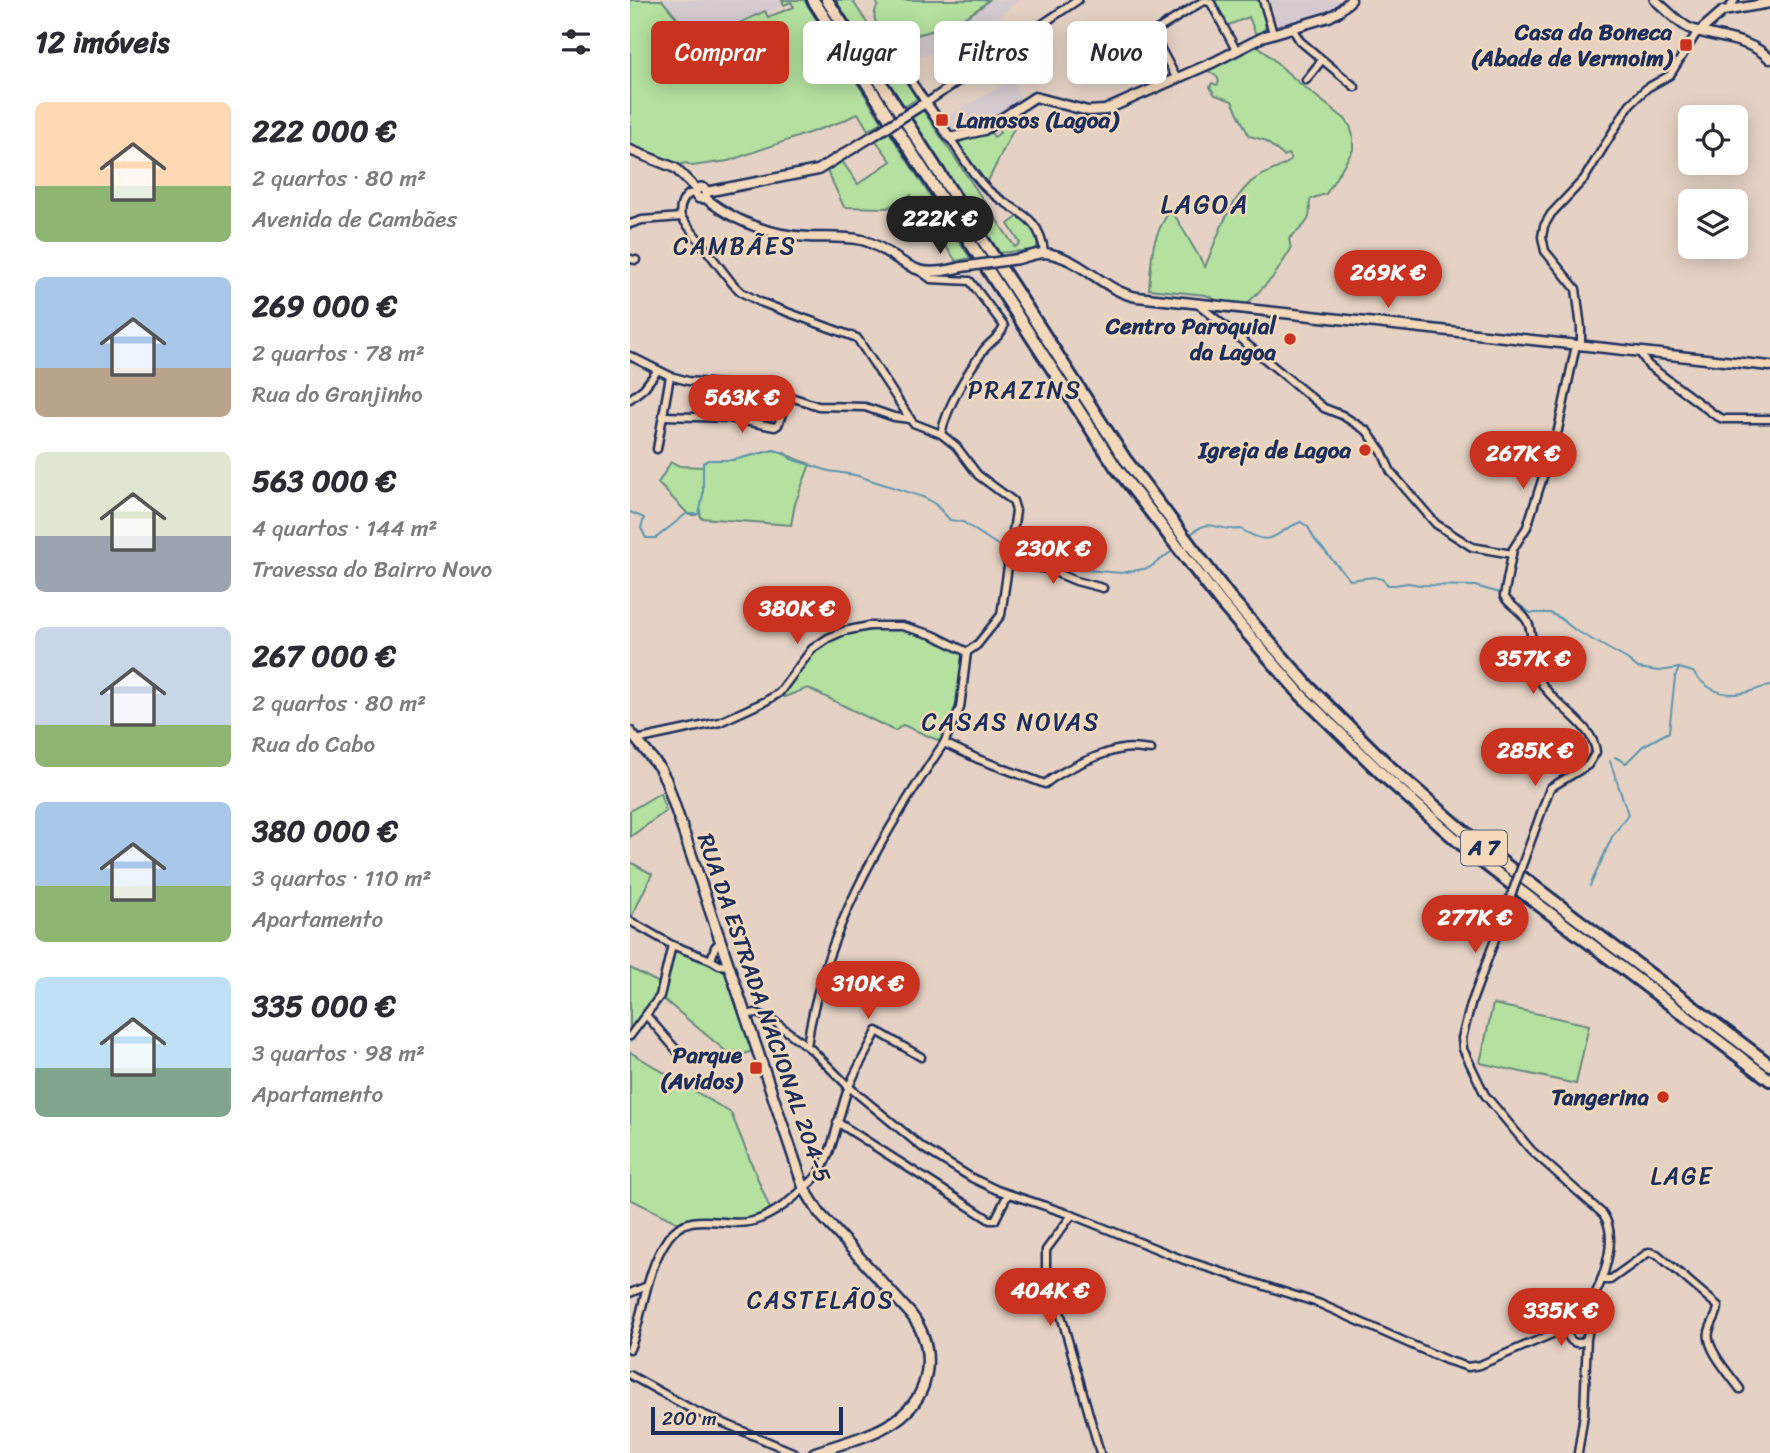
<!DOCTYPE html>
<html lang="pt">
<meta charset="utf-8">
<style>
body{margin:0;font-family:Sriracha,sans-serif;background:#f2f2f3;color:#2b2b33;height:100vh;display:flex;flex-direction:column;font-size:26px;white-space:nowrap}
*{box-sizing:border-box;margin:0}
p{font-size:23px;color:#7c7c81}
.icon{flex:none;width:38px;height:38px;fill:none;stroke:currentColor;stroke-width:2;stroke-linecap:round;stroke-linejoin:round}
.map{position:relative;flex:1;overflow:hidden}
.sheet{display:flex;flex-direction:column;background:#fff;width:630px}
.sheet>*{flex:none}
.guide{position:absolute;left:21px;top:21px;width:665px;height:63px;display:flex;gap:14px}
.fabs{position:absolute;left:1048px;top:105px;display:grid;gap:14px}
.fabs a{display:grid;place-items:center;width:70px;height:70px;border-radius:10px;background:#fff;box-shadow:0 4px 18px #0003;font-size:35px}
.scale{position:absolute;left:21px;bottom:18px;width:192px;box-sizing:border-box;padding-left:7px;border:4px solid #1b2f5e;border-top:0;font-size:19px;line-height:24px;white-space:nowrap;color:#1b2f5e;-webkit-text-stroke:5px #f3d8ba;paint-order:stroke}
.price{position:absolute;translate:-50% -60px;padding:0 16px;border-radius:24px;background:#c8321e;color:#fff;font-size:23px;line-height:46px;filter:drop-shadow(0 2px 4px #0008)}
.price::after{content:'';position:absolute;left:50%;top:42px;width:21px;height:16px;margin-left:-10px;background:inherit;clip-path:polygon(0 0,100% 0,50% 100%)}
.price.current{background:#222;color:#fff}
ul{padding:0;list-style:none}
li{display:flex;align-items:center;gap:21px;height:175px;padding:0 35px}
li span{display:grid;place-items:center;flex:none;width:196px;height:140px;border-radius:10px;color:#555}
li>.icon{margin-inline-start:auto}
span .icon{width:84px;height:84px;fill:#fffc;stroke-width:1}
li b{font-size:30px}
h2{display:flex;justify-content:space-between;align-items:center;height:84px;padding:0 35px;font-size:30px}
.chip{padding:0 24px;border-radius:10px;background:#fff;box-shadow:0 4px 18px #0003;font-size:24px;line-height:63px}
.chip.current{background:#c8321e;color:#fff}
main{display:flex;flex:1;min-height:0}
.map>svg:first-child{display:block}
.built{fill:#d4cacf}
.green{fill:#b4e19f;stroke:#68887e;stroke-width:2}
.lines{fill:none;stroke-linecap:round;stroke-linejoin:round}
.stream{stroke:#5c94b0;stroke-width:2}
.minor-casing{stroke:#1b2f5e;stroke-width:11}
.tertiary-casing{stroke:#1b2f5e;stroke-width:13}
.secondary-casing{stroke:#1b2f5e;stroke-width:14}
.motorway-casing{stroke:#1b2f5e;stroke-width:16}
.minor{stroke:#f3d8ba;stroke-width:6}
.tertiary{stroke:#f3d8ba;stroke-width:8}
.secondary{stroke:#f3d8ba;stroke-width:9}
.motorway{stroke:#f3d8ba;stroke-width:10}
.minor-bridge-casing{stroke:#1b2f5e;stroke-width:11;stroke-linecap:butt}
.tertiary-bridge-casing{stroke:#1b2f5e;stroke-width:13;stroke-linecap:butt}
.minor-bridge{stroke:#f3d8ba;stroke-width:6}
.tertiary-bridge{stroke:#f3d8ba;stroke-width:8}
.poi-dot{fill:#c8321e;stroke:#f3d8ba;stroke-width:2.5}
.labels{text-anchor:middle;dominant-baseline:central;stroke-width:5;stroke-linejoin:round;paint-order:stroke}
.shield{fill:#f3d8ba;stroke:#5c627a;stroke-width:2}
.shield-label{font-size:21px;font-weight:bold;fill:#1b2f5e}
.poi-label{font-size:23px;font-weight:bold;fill:#1b2f5e;stroke:#f3d8ba;text-anchor:end}
.street-label{font-size:23px;fill:#1b2f5e;stroke:#f3d8ba}
.neighbourhood-label{font-size:24px;letter-spacing:2px;fill:#1b2f5e;stroke:#f3d8ba}
.quarter-label{font-size:26px;letter-spacing:2px;fill:#1b2f5e;stroke:#f3d8ba}
</style>
<main>
<section class="sheet">
<h2>12 imóveis<svg class="icon" aria-label="filters" viewBox="0 0 24 24"><path d="M4 7h16M4 17h16"/><circle cx="9" cy="7" r="2"/><circle cx="15" cy="17" r="2"/></svg></h2>
<ul>
<li><span style="background:linear-gradient(#ffd9b3 60%,#8fb573 0)"><svg class="icon" aria-label="home" viewBox="0 0 24 24"><path d="M3 11l9-7 9 7M6 9v11h12V9"/></svg></span><div><b>222 000 €</b><p>2 quartos · 80 m²</p><p>Avenida de Cambães</p></div></li>
<li><span style="background:linear-gradient(#a9c7e8 65%,#b9a48a 0)"><svg class="icon" aria-label="home" viewBox="0 0 24 24"><path d="M3 11l9-7 9 7M6 9v11h12V9"/></svg></span><div><b>269 000 €</b><p>2 quartos · 78 m²</p><p>Rua do Granjinho</p></div></li>
<li><span style="background:linear-gradient(#dfe7d0 60%,#9aa5b1 0)"><svg class="icon" aria-label="home" viewBox="0 0 24 24"><path d="M3 11l9-7 9 7M6 9v11h12V9"/></svg></span><div><b>563 000 €</b><p>4 quartos · 144 m²</p><p>Travessa do Bairro Novo</p></div></li>
<li><span style="background:linear-gradient(#c9d6e8 70%,#8fb573 0)"><svg class="icon" aria-label="home" viewBox="0 0 24 24"><path d="M3 11l9-7 9 7M6 9v11h12V9"/></svg></span><div><b>267 000 €</b><p>2 quartos · 80 m²</p><p>Rua do Cabo</p></div></li>
<li><span style="background:linear-gradient(#a9c7e8 60%,#8fb573 0)"><svg class="icon" aria-label="home" viewBox="0 0 24 24"><path d="M3 11l9-7 9 7M6 9v11h12V9"/></svg></span><div><b>380 000 €</b><p>3 quartos · 110 m²</p><p>Apartamento</p></div></li>
<li><span style="background:linear-gradient(#bfe0f5 65%,#7fa58c 0)"><svg class="icon" aria-label="home" viewBox="0 0 24 24"><path d="M3 11l9-7 9 7M6 9v11h12V9"/></svg></span><div><b>335 000 €</b><p>3 quartos · 98 m²</p><p>Apartamento</p></div></li>
</ul>
</section>
<div class="map">
<svg width="1140" height="1453" viewBox="0 0 1140 1453">
<rect width="100%" height="100%" fill="#e5d2c4"/>
<filter id="ink" filterUnits="userSpaceOnUse"><feTurbulence type="fractalNoise" baseFrequency=".0143" numOctaves="2"/><feDisplacementMap in="SourceGraphic" scale="14" xChannelSelector="R" yChannelSelector="G"/><feConvolveMatrix kernelMatrix="1 2 1 2 8 2 1 2 1" color-interpolation-filters="sRGB"/></filter>
<g filter="url(#ink)">
<g class="built">
<path d="M32 0H152L154 5 80 37 59 40 54 27Z"/>
<path d="M359 0H388L351 33 318 49 272 61 258 40 276 37 331 19 348 10Z"/>
<path d="M640 0H715L703 10 650 27 644 17 645 13Z"/>
<path d="M381 80 392 98 379 111 351 128 320 132 311 117 329 110Z"/>
</g>
<g class="green">
<path d="M0 0H32L54 27 59 40 80 37 135 11 138 17 164 7 161 2 154 5 152 0H174L252 122 238 130 228 113 213 121 98 161 62 166 56 163 49 165 0 146Z"/>
<path d="M205 0H222L287 99 274 107Z"/>
<path d="M247 0H359C334 24 291 36 258 40 252 32 242 23 245 12 248 1 248 13 247 0Z"/>
<path d="M582 0H629L636 19 635 29 626 35 619 17 596 26Z"/>
<path d="M626 44 668 82 715 119 720 126 723 136V150L696 194C671 201 683 199 679 217 676 227 665 232 659 239L661 249 644 276 616 305 592 303 576 295 519 289C522 257 520 239 540 211L547 219 575 267C587 238 597 205 620 183 631 173 648 170 660 161L661 158 658 154 654 156 634 140 619 136 602 101 585 95 580 87 582 83 587 85 589 82 587 77 576 69Z"/>
<path d="M402 100H410L394 108 357 183 328 143 359 130 364 137 370 133 367 126Z"/>
<path d="M292 109 385 247 390 243 378 224 389 216C399 224 409 235 407 247L403 250 368 253 280 116Z"/>
<path d="M257 129 340 258 326 261 302 226 297 223 281 195 257 208 214 207 197 170 212 161 228 184 261 161 244 138Z"/>
<path d="M144 450 180 464 165 504 161 525 71 518 70 512 66 515H59L28 483 41 462 50 466 73 467V463L78 460H103Z"/>
<path d="M272 626 303 635 337 652 330 708 314 743 273 725 265 731 178 688 154 697 149 693 182 649 214 631Z"/>
<path d="M30 793 36 811 0 837V811Z"/>
<path d="M0 862 22 874 1 918 0 917Z"/>
<path d="M42 945 98 966 127 1049 104 1058 31 997 0 1036V968L33 985Z"/>
<path d="M863 1004 959 1025 946 1084 850 1063Z"/>
<path d="M0 1052 101 1113 142 1214 121 1222 62 1220 54 1226 0 1199Z"/>
</g>
<g class="lines">
<g class="stream">
<path d="M0 512 14 518 11 528 16 538H26L56 514H69L73 495V463L78 460H103L144 450 155 453 161 459 199 471 225 475 293 497 304 503 320 520 333 522 369 546 377 548"/>
<path d="M559 536C581 514 587 533 611 529 644 550 643 532 671 522L678 527 685 540 720 580 744 577 752 579 758 585H765L778 583 790 585 845 586 870 593"/>
<path d="M382 550 403 560 435 568 491 573 519 568 545 549"/>
<path d="M879 598 901 613H920L930 618 945 630 997 659 1008 668 1029 671 1049 668 1063 672C1075 688 1092 697 1113 693 1123 692 1129 687 1140 686"/>
<path d="M985 757 996 763 1013 746 1039 732 1045 677 1049 668"/>
<path d="M960 886 982 837 998 814 980 761"/>
</g>
<defs>
<g id="minor">
<path d="M633 0 643 33"/>
<path d="M1098 9 1105 0"/>
<path d="M662 28 670 41 725 87"/>
<path d="M264 55 296 103 448 0"/>
<path d="M547 79 526 40 525 31 570 3 576 1 581 3 606 50"/>
<path d="M676 80 692 60"/>
<path d="M320 138C331 154 341 173 355 187 378 211 411 212 414 253"/>
<path d="M65 193 59 194C52 199 49 208 51 217L102 283 111 292 130 302 227 338 283 423 311 434 326 446 348 475 383 501 386 511 371 615 347 645 337 652"/>
<path d="M0 224 12 220 51 217"/>
<path d="M0 259 6 260"/>
<path d="M289 270 301 279 340 281 374 326C371 337 359 342 353 351 336 374 317 407 311 434"/>
<path d="M568 304 694 408 712 415 737 431 752 452 761 472 806 524 842 547 882 554"/>
<path d="M951 345V328L946 289 915 251 912 237 914 226 921 214 954 179 1000 104 1017 88 1040 75 1066 34 1070 31"/>
<path d="M1009 351 1018 365 1085 415 1093 419H1140"/>
<path d="M0 356 40 376 58 381 134 388 188 406 235 407 264 417 280 419"/>
<path d="M0 399 14 388 28 370"/>
<path d="M34 416 99 418 145 427 148 425 155 406 162 398"/>
<path d="M27 449 40 376"/>
<path d="M377 562 417 569 446 581 473 588"/>
<path d="M337 652 330 708 314 743 348 759 415 784C430 771 472 752 492 749 501 747 512 749 521 750"/>
<path d="M6 740 90 722 136 701 149 693 182 649 198 638 214 631 239 626H272L303 635 337 652"/>
<path d="M898 849 920 788 958 765 966 752C964 726 925 706 912 684 901 665 905 645 899 625 894 611 880 607 874 596L883 549 897 527 928 430 946 345"/>
<path d="M874 915 841 1004 832 1038 833 1049 855 1095 901 1150 973 1214C992 1241 967 1301 947 1323"/>
<path d="M0 921 42 945 81 960"/>
<path d="M90 942 85 947 81 960 89 965 98 966"/>
<path d="M16 1015 49 1053"/>
<path d="M115 1015 126 1013 141 1019 182 1050 219 1087 293 1148 342 1178 367 1190 442 1215 554 1260 688 1303 816 1360 838 1367 850 1365 941 1326"/>
<path d="M0 1036 30 996 42 945"/>
<path d="M177 1046C192 935 252 835 314 743"/>
<path d="M207 1122 360 1220H365L378 1194"/>
<path d="M442 1215 416 1250V1274L427 1301 470 1453"/>
<path d="M971 1280H980L1019 1252 1027 1254 1088 1306C1088 1316 1081 1322 1079 1332 1075 1348 1101 1376 1110 1389"/>
<path d="M0 1293 17 1286"/>
<circle cx="948" cy="1333" r="10"/>
<path d="M0 1349C14 1313 15 1271 38 1238 60 1207 94 1229 123 1221 146 1215 167 1195 184 1179 203 1159 208 1115 218 1089 226 1069 238 1050 247 1031L291 1057"/>
<path d="M0 1375 63 1410 153 1448"/>
<path d="M154 1453 153 1448 165 1453"/>
<path d="M948 1453 954 1414 957 1336"/>
</g>
<g id="tertiary">
<path d="M1025 0C1036 9 1047 22 1059 28 1085 39 1119 37 1140 59"/>
<path d="M1070 31 1093 11 1140 3"/>
<path d="M290 106 296 103 320 138 354 130 405 97 458 111 475 110 584 62 635 36 699 17 708 12 721 0"/>
<path d="M0 150 45 168 66 189"/>
<circle cx="71" cy="193" r="5.5"/>
<path d="M76 192 188 170 246 134"/>
<path d="M74 197C105 222 138 235 178 237 196 238 214 236 232 240 253 245 269 264 289 270 303 274 319 270 332 267"/>
<path d="M388 259C396 257 407 253 415 253 451 257 473 291 507 297L1140 366"/>
</g>
<path id="secondary" d="M0 732 29 767 36 780 174 1188 190 1214 280 1313C293 1329 299 1348 297 1369 291 1427 229 1437 184 1453"/>
<g id="motorway">
<path d="M183 0 485 466 591 603 671 695 754 776 847 858 1140 1080"/>
<path d="M197 0 495 459 599 596 679 687 761 768 851 846 1140 1065"/>
</g>
</defs>
<use href="#minor" class="minor-casing"/>
<use href="#tertiary" class="tertiary-casing"/>
<use href="#secondary" class="secondary-casing"/>
<use href="#motorway" class="motorway-casing"/>
<use href="#minor" class="minor"/>
<use href="#tertiary" class="tertiary"/>
<use href="#secondary" class="secondary"/>
<use href="#motorway" class="motorway"/>
<defs>
<path id="minor-bridge" d="M874 915 898 849"/>
<g id="tertiary-bridge">
<path d="M246 134 290 106"/>
<path d="M332 267 388 259"/>
</g>
</defs>
<use href="#minor-bridge" class="minor-bridge-casing"/>
<use href="#tertiary-bridge" class="tertiary-bridge-casing"/>
<use href="#minor-bridge" class="minor-bridge"/>
<use href="#tertiary-bridge" class="tertiary-bridge"/>
</g>
</g>
<g class="poi-dot">
<rect x="1049" y="38" width="14" height="14" rx="3.5"/>
<rect x="305" y="113" width="14" height="14" rx="3.5"/>
<circle cx="660" cy="339" r="7"/>
<circle cx="735" cy="450" r="7"/>
<rect x="119" y="1061" width="14" height="14" rx="3.5"/>
<circle cx="1033" cy="1097" r="7"/>
</g>
<g class="labels">
<rect class="shield" x="831" y="830.5" width="46" height="35" rx="5"/>
<g class="shield-label">
<text x="854" y="848">A 7</text>
</g>
<g class="poi-label">
<text x="1042" y="32">Casa da Boneca<tspan x="1042" dy="26">(Abade de Vermoim)</tspan></text>
<text x="326" y="120" text-anchor="start">Lamosos (Lagoa)</text>
<text x="646" y="326">Centro Paroquial<tspan x="646" dy="26">da Lagoa</tspan></text>
<text x="721" y="450">Igreja de Lagoa</text>
<text x="112" y="1055">Parque<tspan x="112" dy="26">(Avidos)</tspan></text>
<text x="1019" y="1097">Tangerina</text>
</g>
<g class="street-label">
<text transform="translate(134 1008) rotate(71)">RUA DA ESTRADA NACIONAL 204-5</text>
</g>
<g class="neighbourhood-label">
<text x="105" y="246">CAMBÃES</text>
<text x="395" y="390">PRAZINS</text>
<text x="381" y="722">CASAS NOVAS</text>
<text x="1052" y="1176">LAGE</text>
<text x="191" y="1300">CASTELÃOS</text>
</g>
<g class="quarter-label">
<text x="575" y="204">LAGOA</text>
</g>
</g>
</svg>
<div class="fabs">
<a><svg class="icon" aria-label="locate" viewBox="0 0 24 24"><circle cx="12" cy="12" r="6"/><path d="M12 2v4M12 18v4M2 12h4M18 12h4"/></svg></a>
<a><svg class="icon" aria-label="layers" viewBox="0 0 24 24"><path d="M12 4l9 5-9 5-9-5zM3 14l9 5 9-5"/></svg></a>
</div>
<div class="scale">200 m</div>
<b class="price current" style="left:310px;top:256px">222K €</b>
<b class="price" style="left:758px;top:310px">269K €</b>
<b class="price" style="left:112px;top:435px">563K €</b>
<b class="price" style="left:893px;top:491px">267K €</b>
<b class="price" style="left:423px;top:586px">230K €</b>
<b class="price" style="left:167px;top:646px">380K €</b>
<b class="price" style="left:903px;top:696px">357K €</b>
<b class="price" style="left:905px;top:788px">285K €</b>
<b class="price" style="left:845px;top:955px">277K €</b>
<b class="price" style="left:238px;top:1021px">310K €</b>
<b class="price" style="left:420px;top:1328px">404K €</b>
<b class="price" style="left:931px;top:1348px">335K €</b>
<div class="guide">
<a class="chip current">Comprar</a>
<a class="chip">Alugar</a>
<a class="chip">Filtros</a>
<a class="chip">Novo</a>
</div>
</div>
</main>
